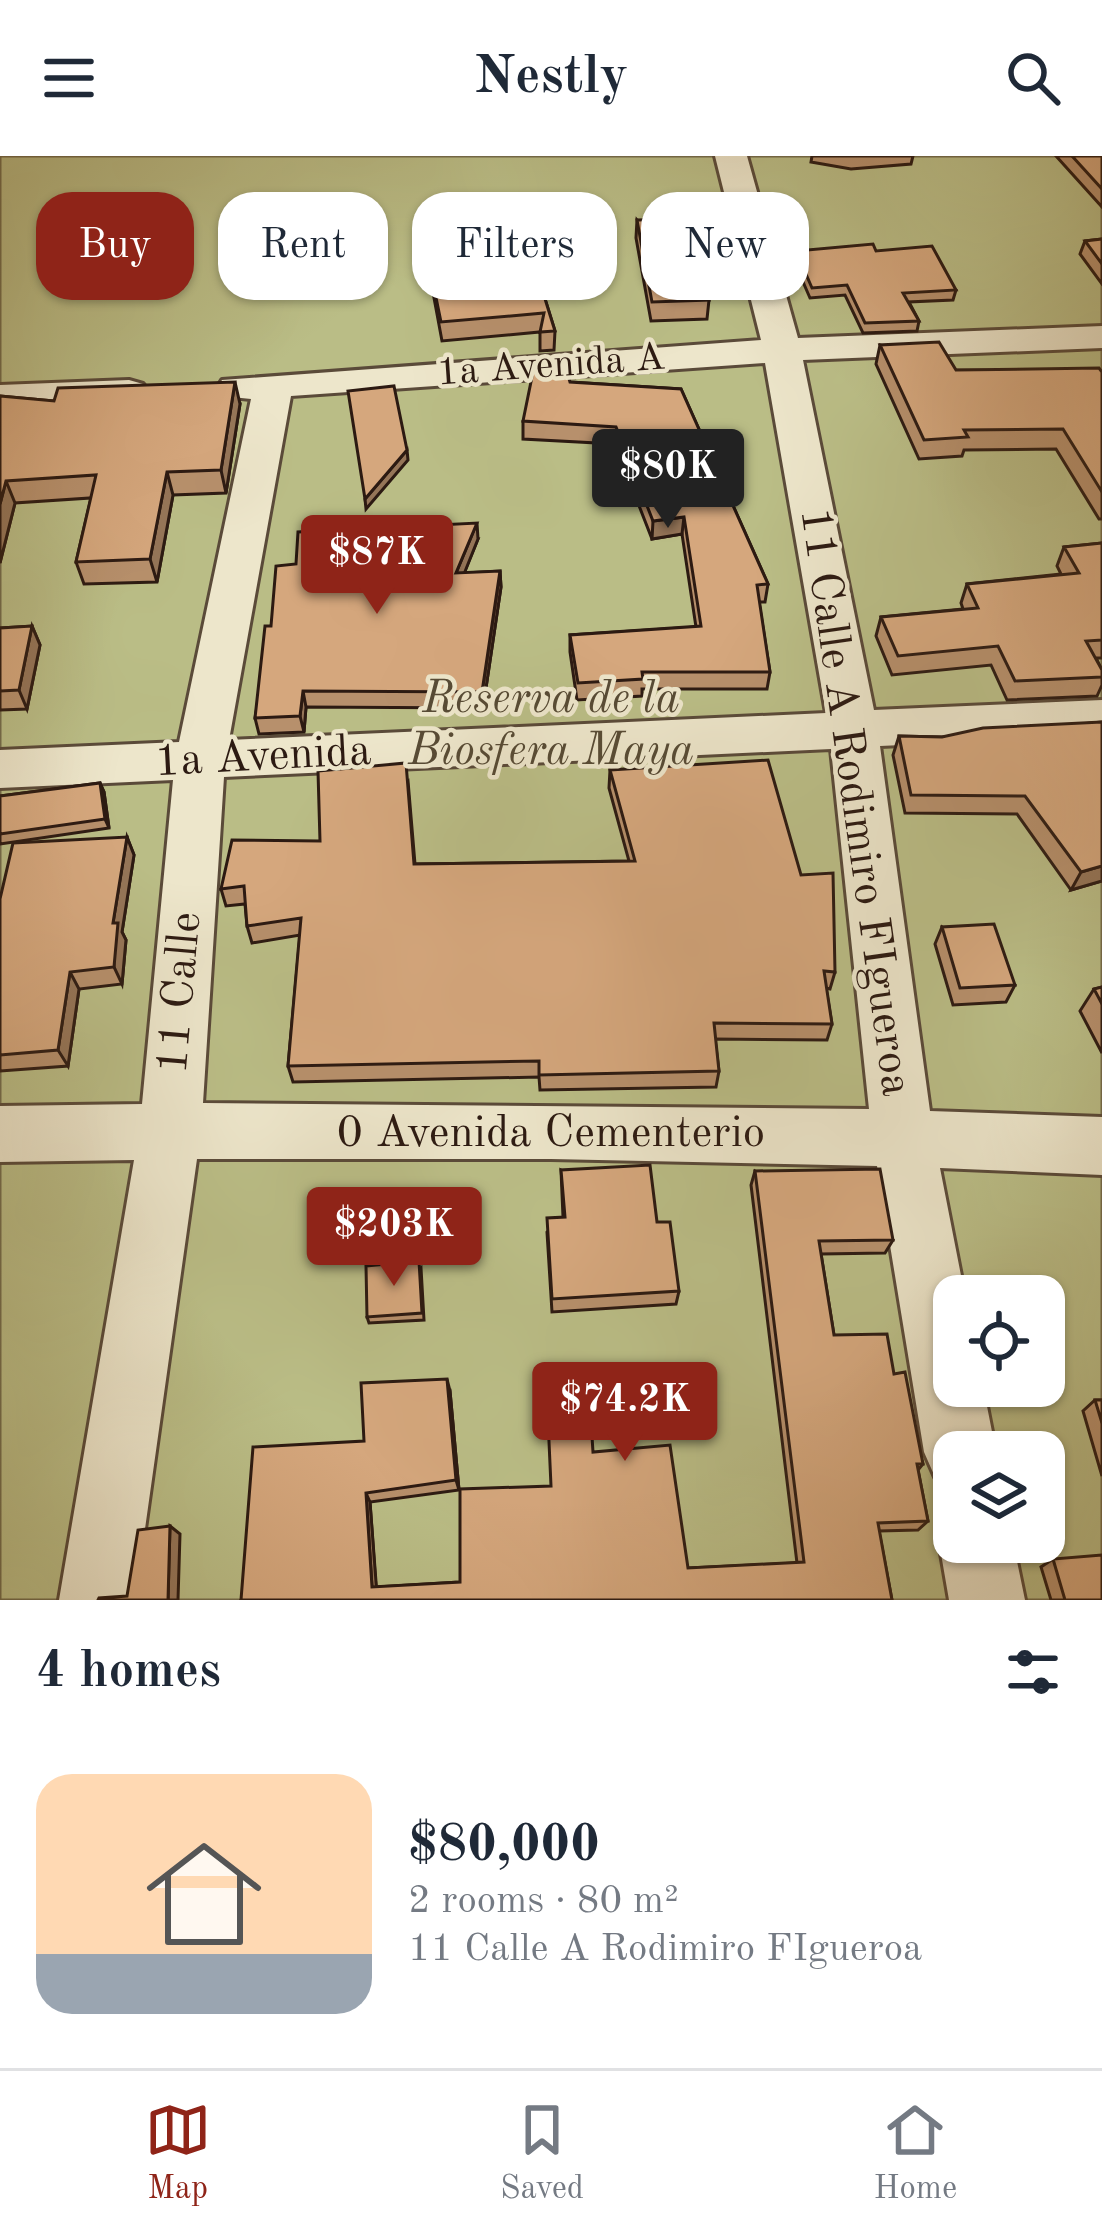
<!DOCTYPE html>
<meta charset="utf-8">
<style>
body{margin:0;font-family:"Old Standard TT",serif;background:#f2f2f3;color:#1f2937;height:100vh;display:flex;flex-direction:column;font-size:45px;white-space:nowrap}
*{box-sizing:border-box;margin:0}
p{font-size:39px;color:#747a83}
.icon{flex:none;width:66px;height:66px;fill:none;stroke:currentColor;stroke-width:2;stroke-linecap:round;stroke-linejoin:round}
.map{position:relative;height:1444px;overflow:hidden}
.sheet{display:flex;flex-direction:column;background:#fff;flex:1}
.sheet>*{flex:none}
.hud{position:absolute;left:36px;top:36px;width:1032px;height:108px;display:flex;gap:24px}
.controls{position:absolute;left:933px;top:1119px;display:grid;gap:24px}
.controls a{display:grid;place-items:center;width:132px;height:132px;border-radius:24px;background:#fff;box-shadow:0 3px 9px #0004;font-size:60px}
.price{position:absolute;translate:-50% -102px;padding:0 27px;border-radius:12px;background:#8f2418;color:#fff;font-size:39px;line-height:78px;filter:drop-shadow(0 3px 6px #0008)}
.price::after{content:'';position:absolute;left:50%;top:72px;width:36px;height:27px;margin-left:-18px;background:inherit;clip-path:polygon(0 0,100% 0,50% 100%)}
.price.selected{background:#222;color:#fff}
ul{padding:0;list-style:none}
li{display:flex;align-items:center;gap:36px;height:300px;padding:0 36px}
li+li{border-top:3px solid #e0e1e3}
li span{display:grid;place-items:center;flex:none;width:336px;height:240px;border-radius:36px;color:#555}
li>.icon{margin-inline-start:auto}
span .icon{width:144px;height:144px;fill:#fffc;stroke-width:1}
li b{font-size:51px}
h2{display:flex;justify-content:space-between;align-items:center;height:144px;padding:0 36px;font-size:51px}
.chip{padding:0 42px;border-radius:36px;background:#fff;box-shadow:0 3px 9px #0004;font-size:42px;line-height:108px}
.chip.selected{background:#8f2418;color:#fff}
header{display:flex;justify-content:space-between;align-items:center;height:156px;padding:0 36px;background:#fff;font-size:54px;font-weight:700}
.dock{display:flex;justify-content:space-around;align-items:center;height:168px;border-top:3px solid #e0e1e3;background:#fff;font-size:33px;color:#747a83}
.dock a{display:grid;justify-items:center;gap:6px}
.dock .selected{color:#8f2418}
.map>svg:first-child{display:block}
.green{fill:#babd86;stroke:#736c4c;stroke-width:3;fill-rule:evenodd}
.lines{fill:none;stroke-linecap:round;stroke-linejoin:round}
.minor-casing{stroke:#5a4a39;stroke-width:6}
.minor{fill:#ede6cb;fill-rule:evenodd}
.wall{fill:#b7906c;stroke:#2c1a12;stroke-width:3}
.shaded-wall{fill:#957558;stroke:#2c1a12;stroke-width:3}
.building{fill:#d5a77d;stroke:#2c1a12;stroke-width:3}
.labels{text-anchor:middle;dominant-baseline:central;stroke-width:9;stroke-linejoin:round;paint-order:stroke}
.far-street-label{font-size:39px;fill:#2c1a12;stroke:#ede6cb}
.park-label{font-size:45px;font-style:italic;fill:#574b35;stroke:#ede6cb}
.street-label{font-size:45px;fill:#2c1a12;stroke:#ede6cb}
</style>
<header><svg class="icon" aria-label="menu" viewBox="0 0 24 24"><path d="M4 6h16M4 12h16M4 18h16"/></svg>Nestly<svg class="icon" aria-label="search" viewBox="0 0 24 24"><circle cx="10" cy="10" r="6"/><path d="M15 15l6 6"/></svg></header>
<div class="map">
<svg width="1102" height="1444" viewBox="0 0 1102 1444">
<rect width="100%" height="100%" fill="#e3d8af"/>
<filter id="stains"><feTurbulence type="fractalNoise" baseFrequency=".00167" numOctaves="4"/><feColorMatrix values="0 0 0 0 .2 0 0 0 0 .09 0 0 0 0 .02 0 0 0 .5 -.17"/></filter>
<radialGradient id="worn" r=".72"><stop offset=".6" stop-color="#630" stop-opacity="0"/><stop offset="1" stop-color="#630" stop-opacity=".3"/></radialGradient>
<path class="green" d="M0 0H1102V1444H0ZM954 1140H1044V1230H954ZM954 1296H1044V1386H954Z"/>
<g class="lines">
<defs>
<g id="minor">
<path d="M715 0H747L798 182 1102 170V192L803 204 874 554 1102 544V580L880 590 930 955 1102 961V1019L940 1012 965 1140H954V1230H983L996 1296H954V1329L935 1321 924 1296 877 1010 551 1003H197L135 1444H59L134 1004 0 1006V950L142 948 173 624 0 632V594L179 586 251 243 222 240 217 232 222 224 761 184ZM765 207 826 557 229 584 291 240ZM831 593 869 953 203 947 224 621Z"/>
<path d="M129 224 143 228 149 236 143 244 0 253V229Z"/>
<path d="M954 1358V1386H1013L1025 1444H949L939 1386Z"/>
</g>
</defs>
<use href="#minor" class="minor-casing"/>
<use href="#minor" class="minor"/>
</g>
<g class="wall">
<path d="M812 0H913L911 8 851 13 811 6Z"/>
<path d="M1056 0H1102V51Z"/>
<path d="M518 56 555 175 554 194 540 195V176L442 185 432 131 430 112 455 114Z"/>
<path d="M637 64 709 144 707 163 651 165 636 82Z"/>
<path d="M1102 83V128L1080 98 1085 85Z"/>
<path d="M796 95H876L956 134 953 144 909 146 919 165 917 175 863 177 845 139 810 142 794 105Z"/>
<path d="M880 189 956 214 1102 216V363H1099L1056 293 964 294 962 300 919 303 876 208Z"/>
<path d="M570 226 681 233 768 428 765 446H759L770 516 767 533H642V540L577 544 570 496V479L696 471 682 378 652 383 615 288 523 283V265Z"/>
<path d="M0 240 54 245 240 248 226 337 173 339 157 426 84 428 76 406 91 342 15 347 0 407Z"/>
<path d="M478 383 464 417 500 415 501 431 483 552 306 551 304 576 259 578 255 562 271 470 296 408Z"/>
<path d="M1102 387V502H1096L1102 514V529L1097 540 1007 544 991 509 892 519 876 480 881 461 963 453 961 447 967 428 1061 418 1057 410 1064 391Z"/>
<path d="M32 470 40 489 27 553 0 554V472Z"/>
<path d="M1102 566V725L1071 734 1017 658 905 657 893 599 899 580 942 581Z"/>
<path d="M610 614 801 719 835 816 830 833 826 832 832 868 827 884 715 883 719 915 716 931 540 934 539 921 293 926 288 910 300 779 252 787 247 770 245 748 226 750 221 733 320 685 408 625 415 708 629 705 609 632Z"/>
<path d="M100 627 104 636 109 672 0 688V640Z"/>
<path d="M127 681 134 699 122 776 126 784 122 828 79 833 68 910 0 915V743Z"/>
<path d="M942 771 1015 829 1006 846 953 849 935 788Z"/>
<path d="M1102 831V897L1080 855 1094 833Z"/>
<path d="M561 1014 657 1066 679 1135 676 1148 552 1156 547 1076 563 1061Z"/>
<path d="M755 1015 893 1084 885 1097 821 1098 834 1179 894 1218 923 1308 918 1314 928 1365 918 1374 879 1375 892 1444H241L364 1285 450 1235 459 1334 370 1346 376 1431 460 1426 551 1330 593 1296 688 1412 797 1407 751 1029Z"/>
<path d="M421 1112 424 1164 369 1167 367 1161Z"/>
<path d="M1095 1244H1102V1320L1083 1255Z"/>
<path d="M1053 1403 1102 1444H1051L1041 1411Z"/>
</g>
<g class="shaded-wall">
<path d="M235 226 240 248 226 337 221 314Z"/>
<path d="M407 294 408 304 366 353 365 343Z"/>
<path d="M167 316 173 339 157 426 150 403Z"/>
<path d="M6 325 15 347 0 407V348Z"/>
<path d="M684 361 682 378 652 383 653 365Z"/>
<path d="M477 367 478 383 458 433 456 417Z"/>
<path d="M500 415 501 431 483 552 482 536Z"/>
<path d="M32 470 40 489 27 553 19 534Z"/>
<path d="M303 535 306 551 304 576 300 560Z"/>
<path d="M100 627 104 636 109 672 105 663Z"/>
<path d="M127 681 134 699 122 776 126 784 122 828 114 811 113 767Z"/>
<path d="M1102 710V725L1071 734 1081 716Z"/>
<path d="M70 816 79 833 68 910 58 894Z"/>
<path d="M447 1223 450 1235 459 1334 456 1324Z"/>
<path d="M366 1337 370 1346 377 1439 372 1431Z"/>
<path d="M170 1370 180 1378 178 1444H168Z"/>
</g>
<g class="building">
<path d="M1072 0H1102V33Z"/>
<path d="M459 56H518L555 175 540 176 544 157 441 166 430 112 455 114Z"/>
<path d="M690 63 709 144 652 146 637 64Z"/>
<path d="M1102 83V108L1085 85Z"/>
<path d="M873 88 876 95 932 90 956 134 903 137 919 165 865 167 847 129 812 132 796 95Z"/>
<path d="M939 186 956 214 1099 212 1102 216V336L1063 273 964 274 968 281 924 284 880 189Z"/>
<path d="M565 209 570 226 681 233 768 428 757 429 770 516H642L643 523 578 527 570 479 701 470 684 361 653 365 616 271 523 265 534 211Z"/>
<path d="M235 226 221 314 167 316 150 403 76 406 96 319 6 325 0 348V240L54 245 58 232Z"/>
<path d="M394 230 407 294 365 343 348 235Z"/>
<path d="M477 367 456 417 500 415 482 536 303 535 300 560 255 562 265 470H271L276 410 296 408 298 376Z"/>
<path d="M1102 387V484L1086 485 1102 514V521L1015 525 998 490 898 500 881 461 978 452 967 428 1079 417 1064 391Z"/>
<path d="M32 470 19 534 0 535V472Z"/>
<path d="M1102 566V710L1081 716 1025 640 911 639 899 580 942 581 983 572Z"/>
<path d="M768 604 801 719 833 717 835 816 824 815 832 868 714 867 719 915 539 919V905L288 910 301 762 247 770 244 730 221 733 232 684 320 685 318 615 406 607 414 708 635 705 610 614Z"/>
<path d="M100 627 105 663 0 678V640Z"/>
<path d="M127 681 113 767H118L114 811 70 816 58 894 0 899V743L13 687Z"/>
<path d="M994 768 1015 829 960 832 942 771Z"/>
<path d="M1102 831V848L1094 833Z"/>
<path d="M650 1009 657 1066H670L679 1135 552 1143 547 1062 565 1061 561 1014Z"/>
<path d="M880 1013 893 1084 819 1085 834 1179 887 1178 894 1218 905 1216 923 1308H917L928 1365 878 1367 892 1444H241L253 1291 364 1285 361 1227 447 1223 456 1324 366 1337 372 1431 460 1426V1333L551 1330 546 1219 588 1218 593 1296 670 1289 688 1412 804 1406 755 1015Z"/>
<path d="M419 1105 422 1157 367 1161 366 1110Z"/>
<path d="M1095 1244H1102V1267Z"/>
<path d="M170 1370 168 1444H98L99 1442 127 1440 138 1374Z"/>
<path d="M1102 1399V1444H1065L1053 1403Z"/>
</g>
<g class="labels">
<g class="far-street-label">
<text transform="translate(551 210) rotate(-4)">1a Avenida A</text>
</g>
<g class="park-label">
<text x="551" y="544">Reserva de la<tspan x="551" dy="52">Biosfera Maya</tspan></text>
</g>
<g class="street-label">
<text transform="translate(263 602) rotate(-3)">1a Avenida</text>
<text transform="translate(854 646) rotate(82)">11 Calle A Rodimiro FIgueroa</text>
<text transform="translate(181 837) rotate(-85)">11 Calle</text>
<text x="551" y="978">0 Avenida Cementerio</text>
</g>
</g>
<rect width="100%" height="100%" filter="url(#stains)"/>
<rect width="100%" height="100%" fill="url(#worn)"/>
</svg>
<div class="controls">
<a><svg class="icon" aria-label="locate" viewBox="0 0 24 24"><circle cx="12" cy="12" r="6"/><path d="M12 2v4M12 18v4M2 12h4M18 12h4"/></svg></a>
<a><svg class="icon" aria-label="layers" viewBox="0 0 24 24"><path d="M12 4l9 5-9 5-9-5zM3 14l9 5 9-5"/></svg></a>
</div>
<b class="price selected" style="left:668px;top:375px">$80K</b>
<b class="price" style="left:377px;top:461px">$87K</b>
<b class="price" style="left:394px;top:1133px">$203K</b>
<b class="price" style="left:625px;top:1308px">$74.2K</b>
<div class="hud">
<a class="chip selected">Buy</a>
<a class="chip">Rent</a>
<a class="chip">Filters</a>
<a class="chip">New</a>
</div>
</div>
<section class="sheet">
<h2>4 homes<svg class="icon" aria-label="filters" viewBox="0 0 24 24"><path d="M4 7h16M4 17h16"/><circle cx="9" cy="7" r="2"/><circle cx="15" cy="17" r="2"/></svg></h2>
<ul>
<li><span style="background:linear-gradient(#ffd9b3 75%,#9aa5b1 0)"><svg class="icon" aria-label="home" viewBox="0 0 24 24"><path d="M3 11l9-7 9 7M6 9v11h12V9"/></svg></span><div><b>$80,000</b><p>2 rooms · 80 m²</p><p>11 Calle A Rodimiro FIgueroa</p></div></li>
</ul>
</section>
<nav class="dock">
<a class="selected"><svg class="icon" aria-label="map" viewBox="0 0 24 24"><path d="M3 6l6-2 6 2 6-2v14l-6 2-6-2-6 2zM9 4v14M15 6v14"/></svg>Map</a>
<a><svg class="icon" aria-label="saved" viewBox="0 0 24 24"><path d="M7 4h10v16l-5-4-5 4z"/></svg>Saved</a>
<a><svg class="icon" aria-label="home" viewBox="0 0 24 24"><path d="M3 11l9-7 9 7M6 9v11h12V9"/></svg>Home</a>
</nav>
